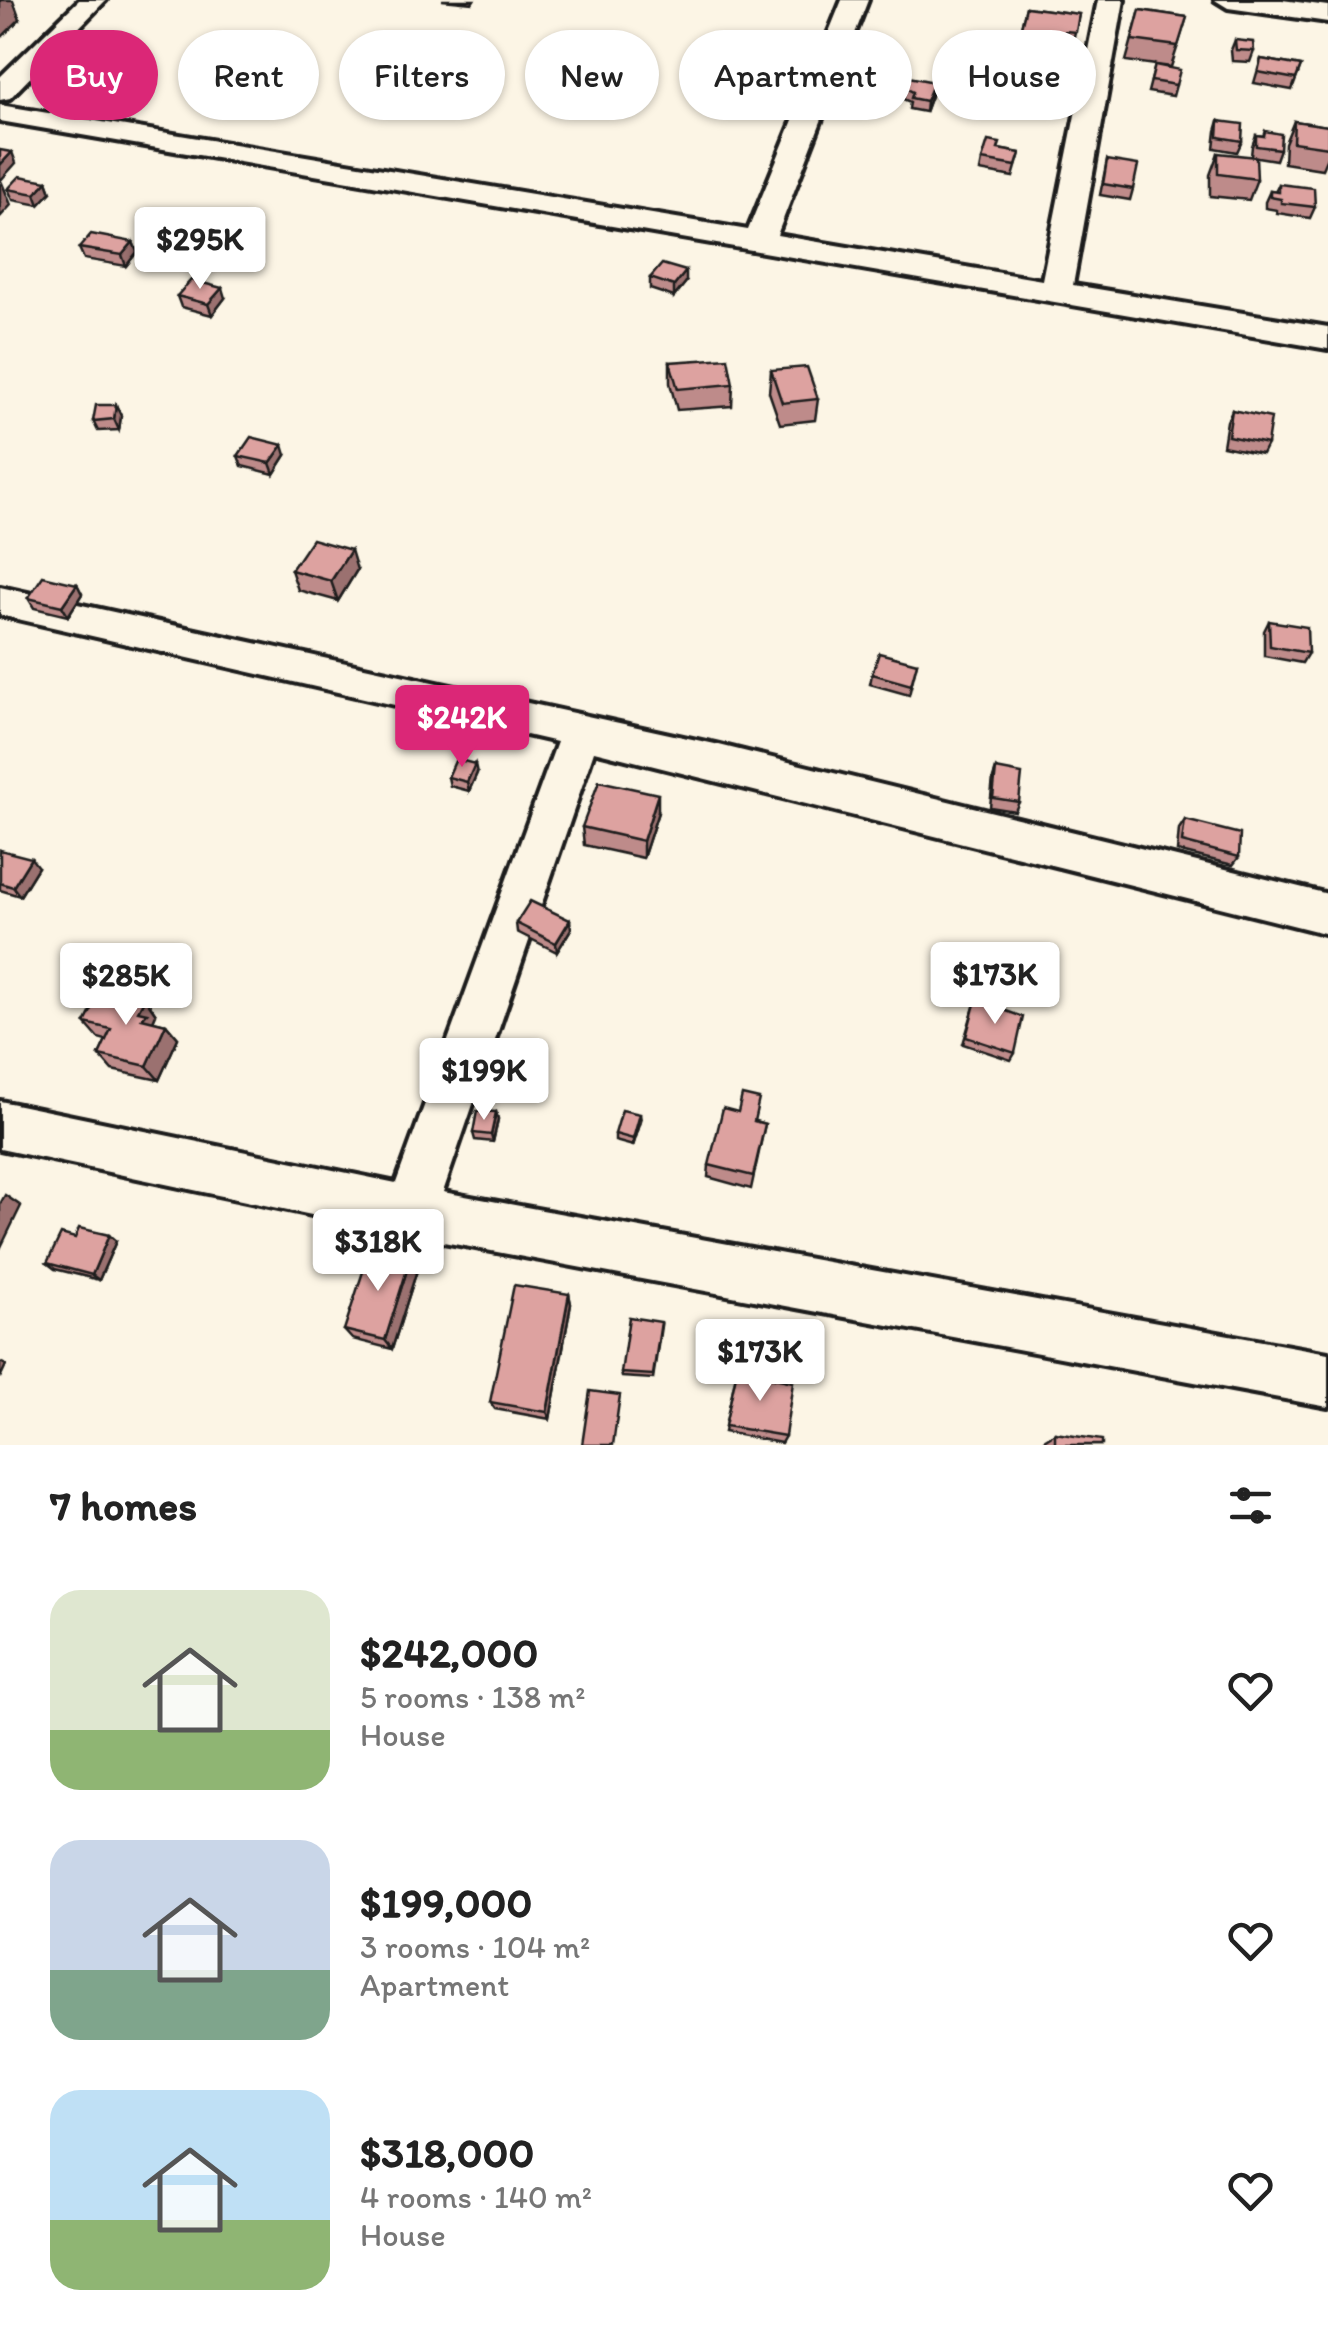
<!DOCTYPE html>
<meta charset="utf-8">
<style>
body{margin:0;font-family:Itim,sans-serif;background:#f2f2f2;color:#222;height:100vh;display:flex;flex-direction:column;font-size:38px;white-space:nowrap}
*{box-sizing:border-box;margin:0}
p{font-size:32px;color:#767676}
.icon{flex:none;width:55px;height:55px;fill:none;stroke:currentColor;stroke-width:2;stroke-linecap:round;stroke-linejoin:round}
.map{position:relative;height:1445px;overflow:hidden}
.side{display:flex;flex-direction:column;background:#fff;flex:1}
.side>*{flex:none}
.hud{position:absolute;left:30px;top:30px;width:1270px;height:90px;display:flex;gap:20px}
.price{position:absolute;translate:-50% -85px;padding:0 22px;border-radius:10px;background:#fff;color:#222;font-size:32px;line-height:65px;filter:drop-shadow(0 2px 5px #0008)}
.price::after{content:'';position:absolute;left:50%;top:60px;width:30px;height:22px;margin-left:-15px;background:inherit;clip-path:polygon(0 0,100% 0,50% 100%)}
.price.on{background:#db2777;color:#fff}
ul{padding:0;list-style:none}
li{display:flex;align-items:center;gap:30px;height:250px;padding:0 50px}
li span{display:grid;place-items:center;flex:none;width:280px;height:200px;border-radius:30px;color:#555}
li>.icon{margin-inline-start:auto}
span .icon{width:120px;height:120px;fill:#fffc;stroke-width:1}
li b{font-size:42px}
h2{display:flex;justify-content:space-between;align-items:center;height:120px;padding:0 50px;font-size:42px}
.chip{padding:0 35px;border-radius:45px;background:#fff;box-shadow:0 2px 8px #0004;font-size:35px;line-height:90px}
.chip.on{background:#db2777;color:#fff}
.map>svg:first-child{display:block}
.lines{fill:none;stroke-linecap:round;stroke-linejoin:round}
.minor-casing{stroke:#1c1c1c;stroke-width:8}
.minor{fill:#fcf5e5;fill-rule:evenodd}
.wall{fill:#be8b8a;stroke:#1c1c1c;stroke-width:2.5}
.shaded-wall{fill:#9b7170;stroke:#1c1c1c;stroke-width:2.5}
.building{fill:#dda2a0;stroke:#1c1c1c;stroke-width:2.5}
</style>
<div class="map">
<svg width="1328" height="1445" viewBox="0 0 1328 1445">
<rect width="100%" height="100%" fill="#fcf5e5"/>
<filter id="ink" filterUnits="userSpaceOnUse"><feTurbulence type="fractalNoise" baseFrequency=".01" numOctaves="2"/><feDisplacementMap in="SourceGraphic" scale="20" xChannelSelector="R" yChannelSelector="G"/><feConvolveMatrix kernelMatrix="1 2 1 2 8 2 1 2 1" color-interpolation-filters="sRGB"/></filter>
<g filter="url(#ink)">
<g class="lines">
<defs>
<g id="minor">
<path d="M79 0H106L10 98 0 100V77Z"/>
<path d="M842 0H868L777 235 1042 280 1098 0H1124L1073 285 1328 327V349L0 121V105L748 230Z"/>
<path d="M1215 0H1282L1328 6V22L1228 8Z"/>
<path d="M0 587 715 744 1328 894V934L594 751 443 1192 1328 1353V1407L411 1236 0 1149V1101L396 1183 557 742 0 615Z"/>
</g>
</defs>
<use href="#minor" class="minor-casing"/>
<use href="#minor" class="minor"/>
</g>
<g class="wall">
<path d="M442 0H474L472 3Z"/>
<path d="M1026 7 1079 14 1070 54 1060 52 1058 58 1015 52Z"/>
<path d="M1140 10 1187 17 1171 67 1126 61Z"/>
<path d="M877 39 873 58 854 56 855 45Z"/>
<path d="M1235 40 1254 51 1250 62 1232 61 1231 50Z"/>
<path d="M1261 59 1301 66 1292 90 1254 83Z"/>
<path d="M1155 65 1176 85 1173 96 1148 92Z"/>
<path d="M905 88 932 93 925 112 909 109 910 102 903 99Z"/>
<path d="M88 101 126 106 115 116 92 112Z"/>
<path d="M1219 121 1242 141 1237 152 1214 148 1216 131Z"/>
<path d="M1294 121 1328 126V155L1322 169 1284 163 1285 143Z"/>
<path d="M1265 131 1280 149 1276 160 1251 156 1252 146 1256 135 1263 136Z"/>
<path d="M998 149 1020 153 1013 177 980 171 982 160Z"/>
<path d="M1218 153 1257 179 1249 200 1210 196V175Z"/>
<path d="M1107 160 1133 189 1130 200 1100 195Z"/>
<path d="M47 181 51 192 39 205 13 200 8 189Z"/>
<path d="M1279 184 1315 207 1310 218 1277 213V210L1265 208V202L1270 191 1275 192Z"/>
<path d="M200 230 204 241 193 256 172 252 168 241Z"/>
<path d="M133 242 137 252 126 266 84 259 79 248Z"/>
<path d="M650 278 686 282 674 297 650 289Z"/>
<path d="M177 296 225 298 212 315 181 307Z"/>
<path d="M670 362 733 384 732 406 677 410 670 383Z"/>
<path d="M771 370 818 399 815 420 780 424 769 392Z"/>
<path d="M116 405 121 416 119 430 98 431 93 421Z"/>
<path d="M1232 410 1267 444 1262 454 1223 446 1227 421Z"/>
<path d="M286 455 274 474 242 466 238 456Z"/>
<path d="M291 570H357L338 601 298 590Z"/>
<path d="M77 584 82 594 68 616 34 608 28 598Z"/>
<path d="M1269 621 1308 653 1302 663 1264 656V631Z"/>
<path d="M917 663 909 695 870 684 872 674Z"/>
<path d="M996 769 1019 802 1015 811 990 807 993 778Z"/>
<path d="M477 773 469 791 450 786 448 777Z"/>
<path d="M658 812 643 858 584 845 582 827Z"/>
<path d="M1185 820 1239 857 1233 865 1177 851 1179 829Z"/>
<path d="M0 850 38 867 20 896 0 890Z"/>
<path d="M516 923 571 929 557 952 517 932Z"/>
<path d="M145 998 156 1014 153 1021 166 1024 178 1038 159 1080 112 1070 99 1055 106 1040 98 1038 85 1023Z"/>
<path d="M976 1000 1015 1053 1011 1060 963 1044Z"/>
<path d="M496 1112 498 1119 493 1142 475 1140 473 1133Z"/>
<path d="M641 1121 633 1146 615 1141V1134Z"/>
<path d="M755 1121 765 1124 751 1189 708 1177 709 1165Z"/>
<path d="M116 1241 99 1280 55 1269 47 1263Z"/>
<path d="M418 1267 392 1349 352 1339 344 1330Z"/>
<path d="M569 1294 571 1304 550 1419 495 1409 490 1402Z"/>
<path d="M661 1326 653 1379 622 1377 621 1373Z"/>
<path d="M737 1370 785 1436 781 1443 724 1432Z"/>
<path d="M1055 1433 1102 1445H1044V1440Z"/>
</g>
<g class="shaded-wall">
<path d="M0 0H13L20 19 0 39Z"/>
<path d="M934 82 932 93 925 112 926 101Z"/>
<path d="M122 95 126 106 115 116 111 106Z"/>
<path d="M12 152 16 163 0 181V165Z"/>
<path d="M47 181 51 192 39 205 35 194Z"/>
<path d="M2 183 11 205 0 217V185Z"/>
<path d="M200 230 204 241 193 256 189 245Z"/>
<path d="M133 242 137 252 126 266 122 255Z"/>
<path d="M686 271V282L674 297V286Z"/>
<path d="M222 288 225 298 212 315 208 304Z"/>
<path d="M116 405 121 416 119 430 114 419Z"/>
<path d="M283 445 286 455 274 474 270 463Z"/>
<path d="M351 550 357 570 338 601 331 581Z"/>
<path d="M77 584 82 594 68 616 62 606Z"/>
<path d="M475 764 477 773 469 791 467 782Z"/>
<path d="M658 794V812L643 858V841Z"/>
<path d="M31 858 38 867 20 896 13 887Z"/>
<path d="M570 920 571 929 557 952 556 943Z"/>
<path d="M145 998 156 1014 153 1021 154 1033 138 1011Z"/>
<path d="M166 1024 178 1038 159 1080 147 1066Z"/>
<path d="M496 1112 498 1119 493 1142 491 1135Z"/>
<path d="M640 1114 641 1121 633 1146V1139Z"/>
<path d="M5 1195 21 1206 0 1249V1204Z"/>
<path d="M109 1235 116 1241 99 1280 92 1275Z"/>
<path d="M411 1257 418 1267 392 1349 385 1340Z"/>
<path d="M569 1294 571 1304 550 1419 547 1412Z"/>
<path d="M0 1362 6 1365 0 1378Z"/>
</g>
<g class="building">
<path d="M1026 7 1079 14 1076 32 1065 31 1064 37 1020 31Z"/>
<path d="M1140 10 1187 17 1178 46 1132 40Z"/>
<path d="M858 37 877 39 874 48 855 45Z"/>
<path d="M1235 40 1253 42 1254 51 1236 50Z"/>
<path d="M1261 59 1301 66 1296 79 1258 72Z"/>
<path d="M1155 65 1180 70 1176 85 1151 81Z"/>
<path d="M909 77 934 82 926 101 911 98 913 92 905 88Z"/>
<path d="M99 90 122 95 111 106 88 101Z"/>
<path d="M1219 121 1243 124 1242 141 1218 137Z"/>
<path d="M1294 121 1328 126V147L1293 142Z"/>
<path d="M1265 131 1281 134 1280 149 1256 146V135L1264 136Z"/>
<path d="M988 141 1000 143 998 149 1020 153 1016 166 982 160Z"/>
<path d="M0 150 12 152 0 165Z"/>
<path d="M1218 153 1256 157 1257 179 1218 174Z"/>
<path d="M1107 160 1138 165 1133 189 1103 184Z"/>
<path d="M20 176 47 181 35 194 8 189Z"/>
<path d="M1279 184 1314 188 1315 207 1281 203V199L1270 197V191L1279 192Z"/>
<path d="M180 226 200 230 189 245 168 241Z"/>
<path d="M91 234 133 242 122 255 79 248Z"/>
<path d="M662 264 686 271 674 286 650 278Z"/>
<path d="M191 280 222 288 208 304 177 296Z"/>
<path d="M728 358 733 384 678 389 670 362Z"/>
<path d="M807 367 818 399 782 403 771 370Z"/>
<path d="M96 405H116L114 419 93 421Z"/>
<path d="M1232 410 1271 418 1267 444 1228 436Z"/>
<path d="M251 437 283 445 270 463 238 456Z"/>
<path d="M312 539 351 550 331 581 291 570Z"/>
<path d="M43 576 77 584 62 606 28 598Z"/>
<path d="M1269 621 1307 627 1308 653 1270 646Z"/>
<path d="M879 653 917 663 911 685 872 674Z"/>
<path d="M456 759 475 764 467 782 448 777Z"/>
<path d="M996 769 1022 774 1019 802 993 798Z"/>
<path d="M599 781 658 794 643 841 582 827Z"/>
<path d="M1185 820 1240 834 1239 857 1182 842Z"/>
<path d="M0 850 31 858 13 887 0 883Z"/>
<path d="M530 901 570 920 556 943 516 923Z"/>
<path d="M102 989 145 998 138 1011 147 1013 142 1018 166 1024 147 1066 99 1055 111 1029 85 1023Z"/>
<path d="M976 1000 1023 1017 1015 1053 966 1037Z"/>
<path d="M742 1095 759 1099 754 1121 765 1124 753 1176 709 1165 723 1108 738 1112Z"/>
<path d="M622 1110 640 1114 633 1139 615 1134Z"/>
<path d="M477 1111 496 1112 491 1135 473 1133Z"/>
<path d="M79 1228 109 1235 92 1275 47 1263 61 1234 75 1238Z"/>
<path d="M371 1247 411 1257 385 1340 344 1330Z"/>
<path d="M514 1285 569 1294 547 1412 490 1402Z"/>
<path d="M629 1317 661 1322 653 1375 621 1373Z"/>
<path d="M737 1370 793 1382 785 1436 725 1426Z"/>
<path d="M590 1391 620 1395 613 1445H582Z"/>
<path d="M1055 1433 1102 1440V1445H1055Z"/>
</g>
</g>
</svg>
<b class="price" style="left:200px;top:292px">$295K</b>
<b class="price on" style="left:462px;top:770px">$242K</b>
<b class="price" style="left:995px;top:1027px">$173K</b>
<b class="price" style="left:126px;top:1028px">$285K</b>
<b class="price" style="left:484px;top:1123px">$199K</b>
<b class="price" style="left:378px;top:1294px">$318K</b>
<b class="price" style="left:760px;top:1404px">$173K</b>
<div class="hud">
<a class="chip on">Buy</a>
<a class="chip">Rent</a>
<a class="chip">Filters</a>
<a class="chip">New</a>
<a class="chip">Apartment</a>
<a class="chip">House</a>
</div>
</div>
<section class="side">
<h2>7 homes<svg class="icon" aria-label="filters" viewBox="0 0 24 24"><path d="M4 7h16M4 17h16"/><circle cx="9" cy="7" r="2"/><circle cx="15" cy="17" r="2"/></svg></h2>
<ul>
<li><span style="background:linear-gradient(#dfe7d0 70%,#8fb573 0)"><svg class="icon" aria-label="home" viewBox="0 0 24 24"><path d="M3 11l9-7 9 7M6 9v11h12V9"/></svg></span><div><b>$242,000</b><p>5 rooms · 138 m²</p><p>House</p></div><svg class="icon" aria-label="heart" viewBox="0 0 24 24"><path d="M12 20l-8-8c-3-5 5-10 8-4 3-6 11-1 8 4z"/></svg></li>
<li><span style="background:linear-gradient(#c9d6e8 65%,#7fa58c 0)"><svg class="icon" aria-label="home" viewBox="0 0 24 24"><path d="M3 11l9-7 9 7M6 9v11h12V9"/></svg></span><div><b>$199,000</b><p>3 rooms · 104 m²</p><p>Apartment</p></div><svg class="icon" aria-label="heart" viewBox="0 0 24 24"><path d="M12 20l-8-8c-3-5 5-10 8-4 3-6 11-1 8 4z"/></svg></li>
<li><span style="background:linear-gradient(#bfe0f5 65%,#8fb573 0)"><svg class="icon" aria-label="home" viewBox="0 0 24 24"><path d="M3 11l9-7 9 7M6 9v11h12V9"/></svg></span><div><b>$318,000</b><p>4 rooms · 140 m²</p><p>House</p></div><svg class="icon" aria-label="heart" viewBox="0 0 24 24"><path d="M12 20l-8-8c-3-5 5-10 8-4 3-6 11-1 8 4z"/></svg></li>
</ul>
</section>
